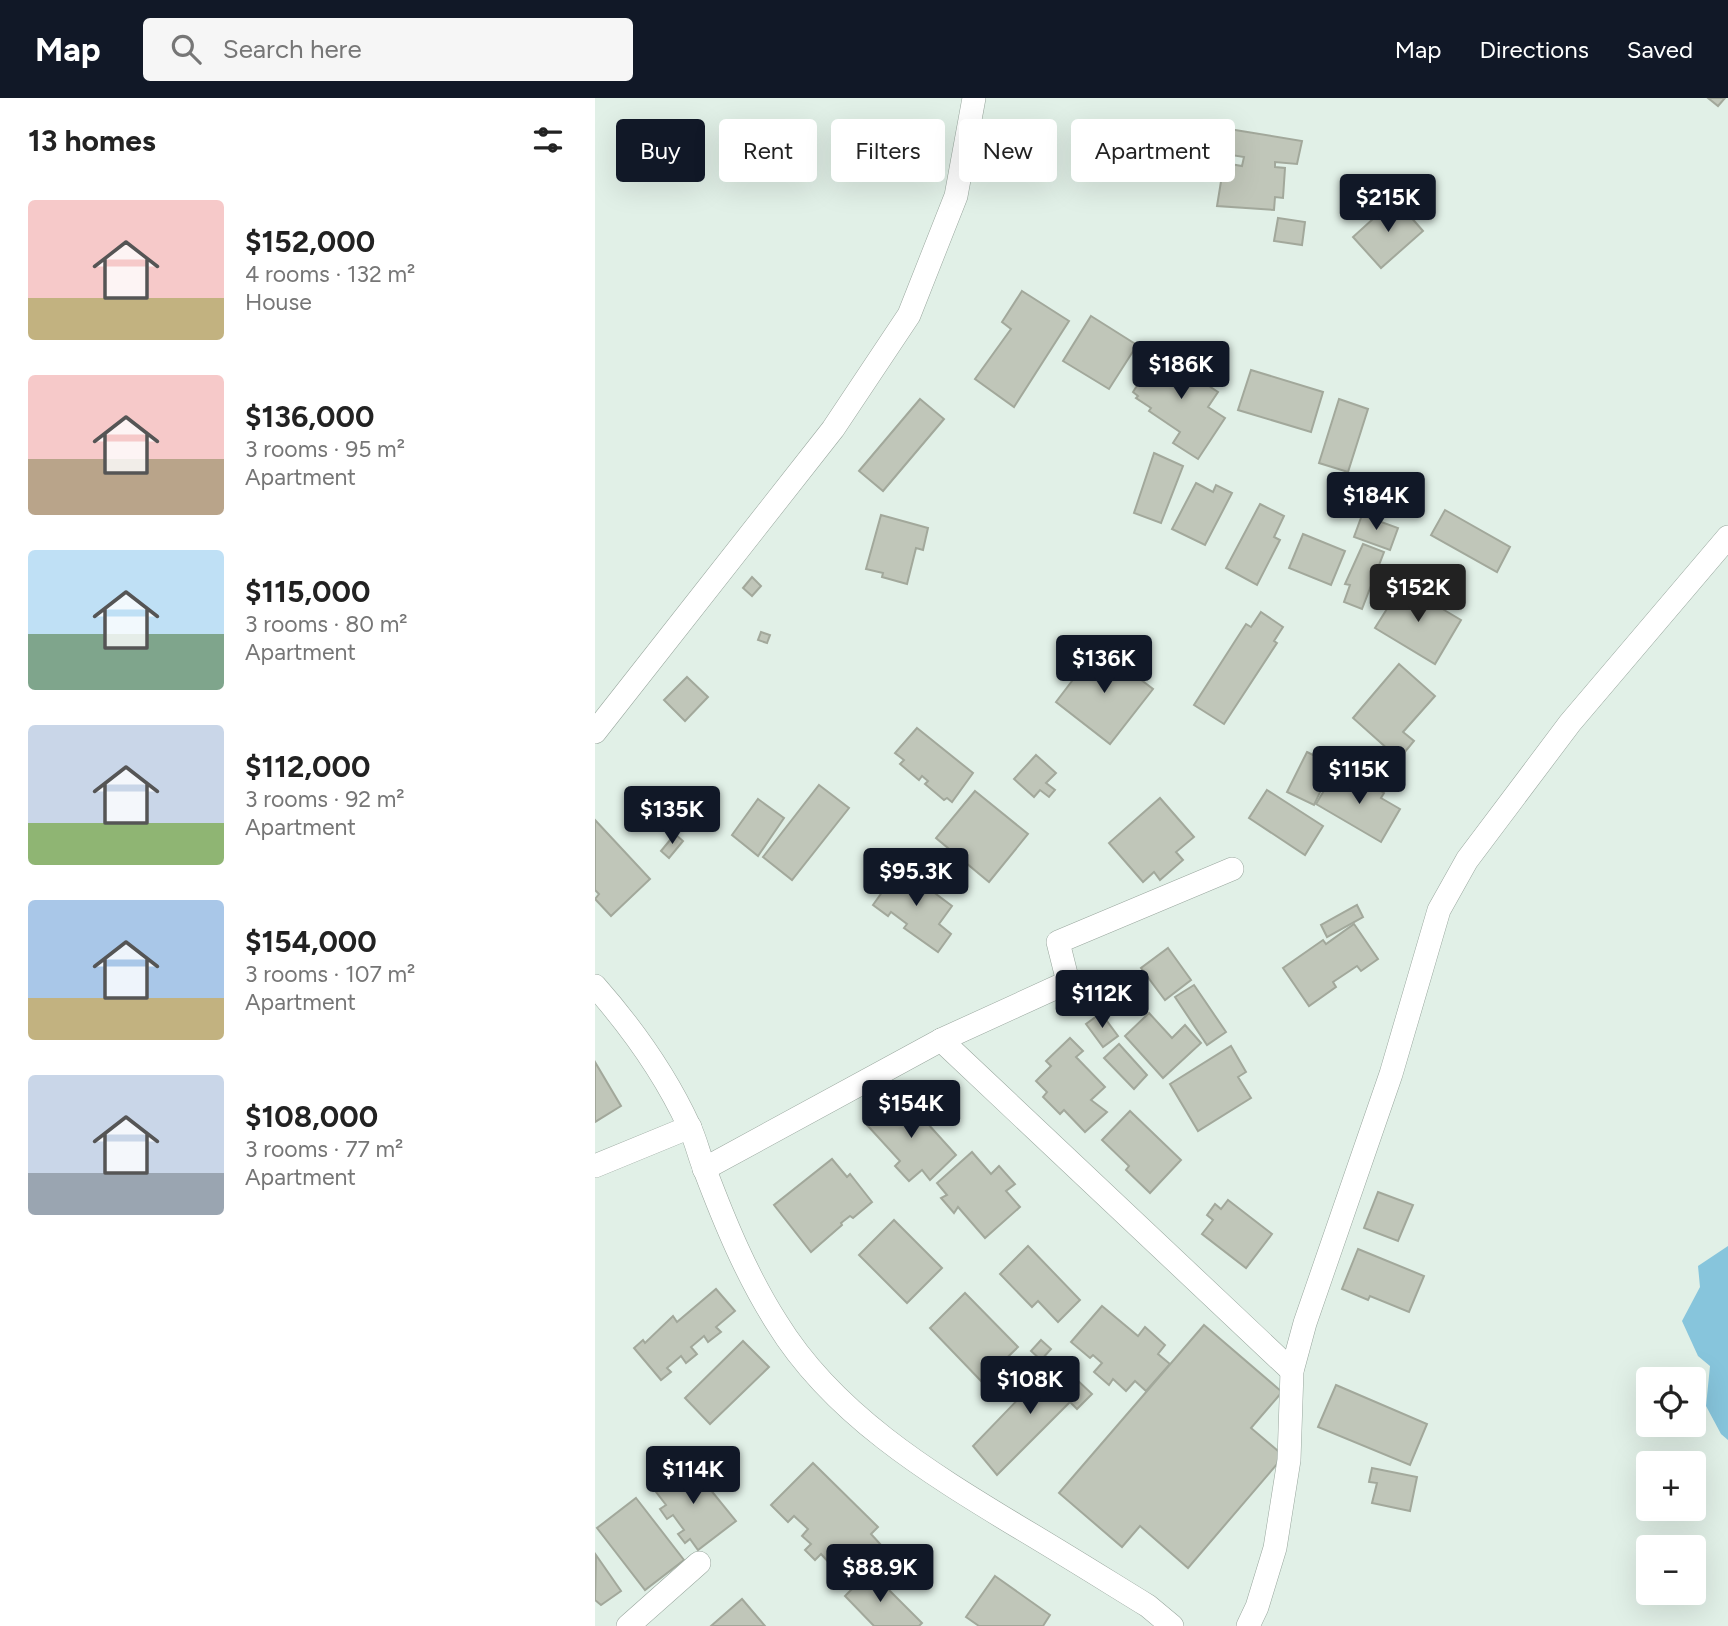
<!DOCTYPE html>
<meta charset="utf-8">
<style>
body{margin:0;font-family:Figtree,sans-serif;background:#f6f6f6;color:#222;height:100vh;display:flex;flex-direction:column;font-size:26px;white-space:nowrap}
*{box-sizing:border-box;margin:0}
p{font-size:23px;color:#767676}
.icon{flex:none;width:38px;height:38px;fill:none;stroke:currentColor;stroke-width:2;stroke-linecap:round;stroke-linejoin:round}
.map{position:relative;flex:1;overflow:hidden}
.drawer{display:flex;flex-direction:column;background:#fff;width:595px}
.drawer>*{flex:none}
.top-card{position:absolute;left:21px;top:21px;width:665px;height:63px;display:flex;gap:14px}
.tools{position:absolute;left:1041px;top:1269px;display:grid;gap:14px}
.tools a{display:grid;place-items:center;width:70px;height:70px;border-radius:7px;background:#fff;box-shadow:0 7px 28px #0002;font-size:35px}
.price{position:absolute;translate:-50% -60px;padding:0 16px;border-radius:7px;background:#111827;color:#fff;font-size:23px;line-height:46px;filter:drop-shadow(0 2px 4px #0008)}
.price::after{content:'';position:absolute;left:50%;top:42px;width:21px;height:16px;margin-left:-10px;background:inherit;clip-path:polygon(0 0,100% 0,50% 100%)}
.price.active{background:#222;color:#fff}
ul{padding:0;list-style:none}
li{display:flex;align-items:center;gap:21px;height:175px;padding:0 28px}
li span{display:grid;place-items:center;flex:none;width:196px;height:140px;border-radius:7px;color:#555}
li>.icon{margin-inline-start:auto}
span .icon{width:84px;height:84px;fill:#fffc;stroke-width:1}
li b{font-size:30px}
h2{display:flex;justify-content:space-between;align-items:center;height:84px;padding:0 28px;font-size:30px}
.tag{padding:0 24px;border-radius:7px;background:#fff;box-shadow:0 7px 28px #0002;font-size:24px;line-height:63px}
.tag.active{background:#111827;color:#fff}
header{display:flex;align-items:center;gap:42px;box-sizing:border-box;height:98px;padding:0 35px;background:#111827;color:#fff}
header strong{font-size:33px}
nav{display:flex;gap:38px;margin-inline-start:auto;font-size:24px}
.search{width:490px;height:63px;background:#f6f6f6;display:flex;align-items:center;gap:18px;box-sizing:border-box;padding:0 24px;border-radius:7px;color:#767676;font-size:26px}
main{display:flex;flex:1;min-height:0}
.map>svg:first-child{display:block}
.water{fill:#87c5dc}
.building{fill:#c0c6b9;stroke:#a2a89b;stroke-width:2}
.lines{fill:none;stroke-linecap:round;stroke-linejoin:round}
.street-casing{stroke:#98a69d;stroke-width:24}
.street{stroke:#fff;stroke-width:23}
</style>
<header>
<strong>Map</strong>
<div class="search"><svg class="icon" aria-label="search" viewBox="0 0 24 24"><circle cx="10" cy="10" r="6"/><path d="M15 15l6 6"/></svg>Search here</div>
<nav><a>Map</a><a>Directions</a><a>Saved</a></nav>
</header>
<main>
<section class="drawer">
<h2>13 homes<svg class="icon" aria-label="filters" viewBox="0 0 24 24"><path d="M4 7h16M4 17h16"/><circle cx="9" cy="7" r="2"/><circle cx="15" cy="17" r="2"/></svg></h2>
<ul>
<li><span style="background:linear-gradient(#f6c9c9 70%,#c2b280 0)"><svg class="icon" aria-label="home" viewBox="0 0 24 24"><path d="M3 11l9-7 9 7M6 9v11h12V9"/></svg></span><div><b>$152,000</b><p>4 rooms · 132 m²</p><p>House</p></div></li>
<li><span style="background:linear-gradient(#f6c9c9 60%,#b9a48a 0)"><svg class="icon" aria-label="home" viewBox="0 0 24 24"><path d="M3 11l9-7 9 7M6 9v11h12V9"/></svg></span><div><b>$136,000</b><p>3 rooms · 95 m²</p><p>Apartment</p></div></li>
<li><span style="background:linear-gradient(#bfe0f5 60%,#7fa58c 0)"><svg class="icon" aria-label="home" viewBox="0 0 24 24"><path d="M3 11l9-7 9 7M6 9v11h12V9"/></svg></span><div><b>$115,000</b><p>3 rooms · 80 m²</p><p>Apartment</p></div></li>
<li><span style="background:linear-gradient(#c9d6e8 70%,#8fb573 0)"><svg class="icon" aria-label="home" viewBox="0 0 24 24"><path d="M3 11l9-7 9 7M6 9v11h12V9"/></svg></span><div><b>$112,000</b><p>3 rooms · 92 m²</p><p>Apartment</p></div></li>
<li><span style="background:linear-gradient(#a9c7e8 70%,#c2b280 0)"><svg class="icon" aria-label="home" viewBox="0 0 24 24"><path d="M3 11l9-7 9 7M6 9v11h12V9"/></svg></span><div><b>$154,000</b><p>3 rooms · 107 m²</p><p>Apartment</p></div></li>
<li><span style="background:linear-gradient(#c9d6e8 70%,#9aa5b1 0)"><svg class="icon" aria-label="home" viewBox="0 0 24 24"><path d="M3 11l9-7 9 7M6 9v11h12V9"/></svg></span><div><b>$108,000</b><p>3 rooms · 77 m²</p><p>Apartment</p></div></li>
</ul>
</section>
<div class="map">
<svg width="1133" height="1528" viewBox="0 0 1133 1528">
<rect width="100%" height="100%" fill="#e1f0e7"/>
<path class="water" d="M1133 1148V1342L1126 1336 1111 1308 1115 1268 1103 1258 1087 1223 1105 1189 1103 1168Z"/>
<g class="building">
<path d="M1113 0H1130L1123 8Z"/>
<path d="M634 31 707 43 702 66 680 64V69L690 70 688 100 680 99 679 112 622 108 629 65 647 68 649 59 630 56Z"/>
<path d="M800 101 828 133 786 170 758 139Z"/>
<path d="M683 120 710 124 707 147 679 143Z"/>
<path d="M427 193 474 223 419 309 380 281 416 231 407 224Z"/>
<path d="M496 218 542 247 514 291 468 263Z"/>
<path d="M566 250 589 265 592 259 612 273 605 282 623 294 613 309 630 320 603 361 578 345 585 334 554 313 556 310 541 300 543 298 538 294Z"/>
<path d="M656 272 728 294 716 334 643 312Z"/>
<path d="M325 301 349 321 288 393 264 373Z"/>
<path d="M744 301 773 311 753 374 724 365Z"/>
<path d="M559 355 588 368 566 425 539 415Z"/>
<path d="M601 385 618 394 621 387 637 395 610 447 577 431Z"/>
<path d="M665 406 689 418 679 439 685 442 662 487 631 470Z"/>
<path d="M850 412 915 449 902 474 836 437Z"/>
<path d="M286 417 333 430 328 452 321 450 312 486 287 479 288 475 271 471Z"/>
<path d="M767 417 803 430 795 452 759 439Z"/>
<path d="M708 436 750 453 736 487 694 470Z"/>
<path d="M768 446 789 454 767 511 749 504 755 487 750 486Z"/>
<path d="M157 479 166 488 157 498 148 490Z"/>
<path d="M807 487 866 522 840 566 780 530Z"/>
<path d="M666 514 688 529 679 543 682 545 629 626 599 607 651 526 656 529Z"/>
<path d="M166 534 175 537 172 545 163 542Z"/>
<path d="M503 549 558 591 515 646 461 604Z"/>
<path d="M804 566 840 598 808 634 819 643 804 661 758 620Z"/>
<path d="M92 579 113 599 90 623 69 602Z"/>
<path d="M322 630 378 675 357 704 352 700 349 702 330 686 333 683 327 678 324 682 305 666 309 662 300 655Z"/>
<path d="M712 654 738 667 719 707 692 694Z"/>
<path d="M441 657 461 675 451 685 460 692 454 699 445 692 439 699 419 681Z"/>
<path d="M740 674 759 684 762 679 789 695 786 700 805 711 786 744 721 706Z"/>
<path d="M224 687 254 710 197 782 168 759Z"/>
<path d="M672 692 728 728 710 757 654 720Z"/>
<path d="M380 693 433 736 394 784 341 740Z"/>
<path d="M565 700 599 739 581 754 588 762 565 782 559 774 548 784 514 745Z"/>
<path d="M163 701 189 720 163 758 137 737Z"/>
<path d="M0 722 55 781 16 818 0 801 4 796 0 792Z"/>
<path d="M80 736 88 743 74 760 66 753Z"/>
<path d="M305 769 357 808 344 826 356 836 343 854 309 830 312 826 296 814 293 818 278 807Z"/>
<path d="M762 807 768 819 732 839 726 827Z"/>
<path d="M759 826 783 861 766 873 762 868 738 884 741 889 714 908 688 870 728 842 731 846Z"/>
<path d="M573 850 596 882 570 902 546 870Z"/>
<path d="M599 887 631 934 612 947 580 899Z"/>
<path d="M506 915 523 938 508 949 491 926Z"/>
<path d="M554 915 577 940 590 927 606 945 568 980 530 938Z"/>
<path d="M475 940 488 953 481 959 510 989 496 1002 512 1014 490 1034 469 1012 465 1016 448 999 452 994 441 983 456 968 451 963Z"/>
<path d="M524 946 552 977 539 991 509 960Z"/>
<path d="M636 948 651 974 643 979 656 1000 603 1033 575 986Z"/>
<path d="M0 964 26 1008 0 1024Z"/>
<path d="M305 995 361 1057 335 1082 327 1072 314 1083 300 1068 305 1063 272 1027Z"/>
<path d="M535 1013 586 1062 555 1095 531 1072 534 1068 507 1042Z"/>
<path d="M377 1054 396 1076 404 1068 420 1086 411 1093 425 1109 390 1140 363 1109 359 1115 346 1100 352 1097 342 1085Z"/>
<path d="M237 1061 252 1079 255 1076 277 1104 258 1120 255 1118 246 1125 247 1127 216 1154 179 1107Z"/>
<path d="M783 1094 818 1107 803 1143 769 1130Z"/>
<path d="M633 1102 677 1136 651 1170 607 1136 618 1122 612 1117 620 1106 626 1111Z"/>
<path d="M299 1122 347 1170 312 1205 264 1157Z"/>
<path d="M433 1148 485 1202 463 1224 443 1203 437 1209 405 1176Z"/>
<path d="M763 1151 829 1178 814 1214 775 1198 773 1202 747 1191Z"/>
<path d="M121 1191 140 1213 121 1229 126 1234 113 1244 109 1238 96 1249 102 1256 91 1265 86 1258 72 1270 76 1274 66 1282 39 1250 48 1242 50 1245 78 1218 82 1224Z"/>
<path d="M370 1195 423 1249 387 1284 335 1230Z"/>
<path d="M507 1208 543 1238 550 1229 570 1247 563 1256 575 1266 551 1293 540 1283 531 1293 518 1281 514 1287 499 1274 507 1265 498 1257 495 1260 476 1244Z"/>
<path d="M609 1227 687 1294 656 1330 689 1358 593 1470 545 1428 527 1449 464 1395Z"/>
<path d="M446 1242 456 1251 446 1262 436 1253Z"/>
<path d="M148 1243 174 1269 115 1326 90 1300Z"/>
<path d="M461 1262 497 1296 482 1311 475 1304 402 1377 378 1348Z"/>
<path d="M741 1287 832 1326 815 1367 723 1329Z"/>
<path d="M93 1364 141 1423 103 1452 95 1441 90 1445 83 1436 89 1432 78 1417 72 1421 65 1411 71 1407 58 1390Z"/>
<path d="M218 1365 283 1429 276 1436 286 1447 255 1478 242 1465 238 1469 226 1456 220 1462 210 1452 216 1446 207 1438 213 1431 199 1418 193 1424 176 1407Z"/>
<path d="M777 1370 822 1379 815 1413 777 1405 782 1385 774 1384Z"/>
<path d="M41 1400 89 1462 50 1492 2 1430Z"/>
<path d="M1 1457 26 1493 6 1507 0 1502Z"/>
<path d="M275 1473 327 1525 324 1528H279L250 1498Z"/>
<path d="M400 1478 455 1517 448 1528H384L371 1519Z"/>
<path d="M147 1501 170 1528H116Z"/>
</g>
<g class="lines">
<defs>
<g id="street">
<path d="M0 634 238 331 314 217 361 98 379 0"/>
<path d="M0 888C37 930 70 976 94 1028 101 1042 104 1058 110 1072 130 1125 152 1178 182 1225 238 1316 333 1374 422 1428 466 1454 509 1481 553 1508L577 1528"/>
<path d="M346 942 697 1273"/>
<path d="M0 1068 95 1029"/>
<path d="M109 1071 346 942 473 884 463 844 637 771"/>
<path d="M33 1528 104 1465"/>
<path d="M653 1528 662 1509 680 1450 694 1362 697 1273 710 1225 796 976 844 812 872 762 975 625 1133 439"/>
</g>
</defs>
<use href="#street" class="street-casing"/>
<use href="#street" class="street"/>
</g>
</svg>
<div class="tools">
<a><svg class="icon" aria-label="locate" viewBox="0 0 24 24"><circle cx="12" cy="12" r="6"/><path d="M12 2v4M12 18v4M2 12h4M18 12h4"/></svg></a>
<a>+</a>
<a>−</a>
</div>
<b class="price" style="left:793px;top:136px">$215K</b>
<b class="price" style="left:586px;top:303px">$186K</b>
<b class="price" style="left:781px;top:434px">$184K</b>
<b class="price active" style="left:823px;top:526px">$152K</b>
<b class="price" style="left:509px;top:597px">$136K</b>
<b class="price" style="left:764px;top:708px">$115K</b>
<b class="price" style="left:77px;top:748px">$135K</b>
<b class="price" style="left:321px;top:810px">$95.3K</b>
<b class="price" style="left:507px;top:932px">$112K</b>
<b class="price" style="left:316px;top:1042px">$154K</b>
<b class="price" style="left:435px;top:1318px">$108K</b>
<b class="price" style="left:98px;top:1408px">$114K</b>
<b class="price" style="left:285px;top:1506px">$88.9K</b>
<div class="top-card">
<a class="tag active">Buy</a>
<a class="tag">Rent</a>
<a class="tag">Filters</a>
<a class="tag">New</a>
<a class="tag">Apartment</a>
</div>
</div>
</main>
